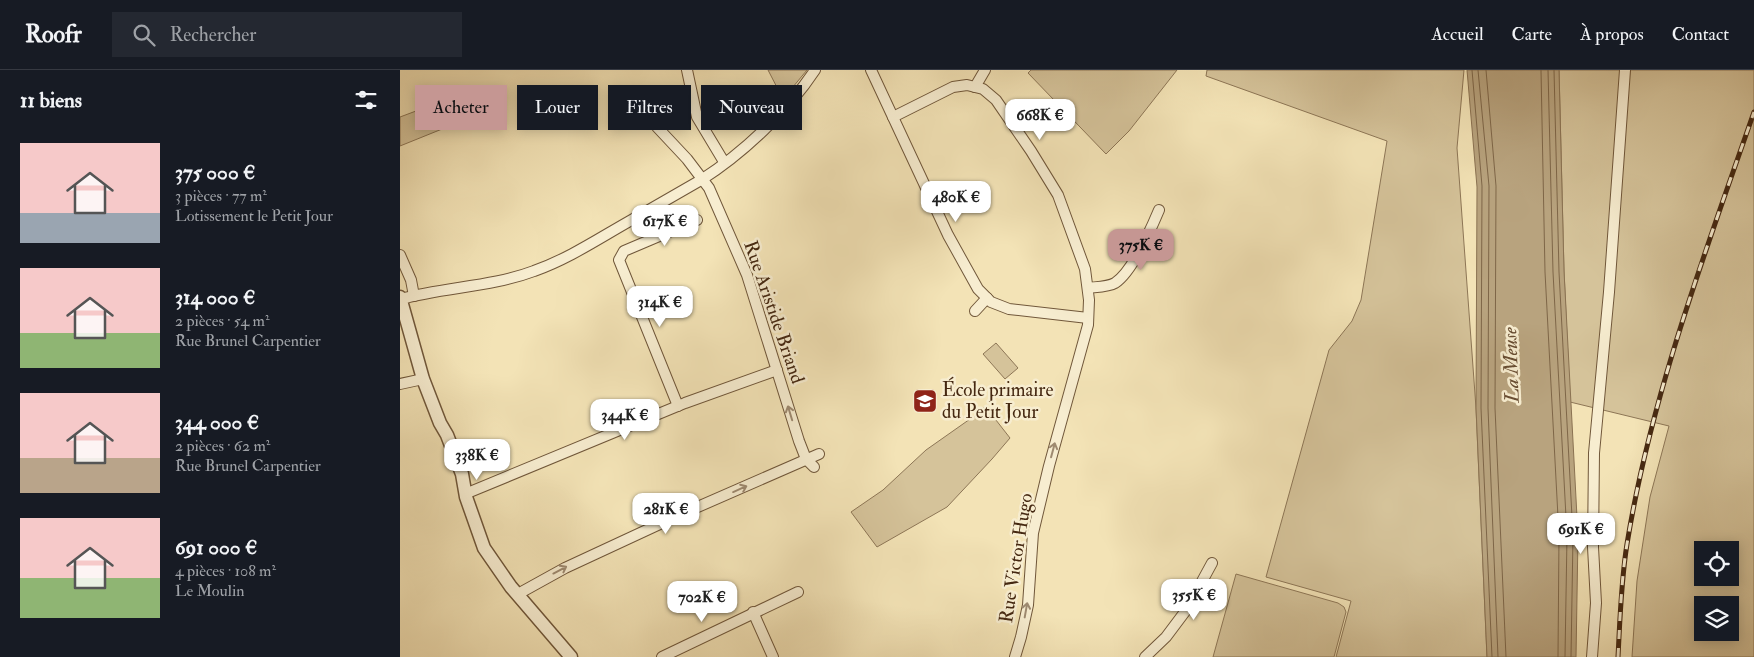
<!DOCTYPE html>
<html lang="fr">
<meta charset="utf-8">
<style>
body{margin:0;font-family:"IM FELL Double Pica",serif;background:#242831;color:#f1f3f6;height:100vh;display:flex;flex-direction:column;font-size:19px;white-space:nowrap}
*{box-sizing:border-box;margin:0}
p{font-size:16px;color:#9ea1a6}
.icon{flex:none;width:28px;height:28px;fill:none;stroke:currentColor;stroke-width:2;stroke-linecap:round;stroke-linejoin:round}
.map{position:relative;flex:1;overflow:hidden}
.side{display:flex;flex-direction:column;background:#171b24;width:400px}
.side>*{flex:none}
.hud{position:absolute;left:15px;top:15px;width:475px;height:45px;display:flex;gap:10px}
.fabs{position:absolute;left:1294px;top:471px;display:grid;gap:10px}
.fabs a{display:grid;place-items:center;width:45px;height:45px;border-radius:0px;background:#171b24;box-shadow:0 2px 12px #0003;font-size:25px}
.price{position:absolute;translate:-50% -42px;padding:0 11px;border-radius:10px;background:#fff;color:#222;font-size:16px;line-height:32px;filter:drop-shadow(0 1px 2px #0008)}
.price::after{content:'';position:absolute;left:50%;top:30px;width:15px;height:11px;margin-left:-8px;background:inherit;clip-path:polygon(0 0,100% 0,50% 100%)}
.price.on{background:#c59692;color:#111}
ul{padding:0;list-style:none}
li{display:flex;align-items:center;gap:15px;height:125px;padding:0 20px}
li span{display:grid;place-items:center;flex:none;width:140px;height:100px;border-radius:0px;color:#555}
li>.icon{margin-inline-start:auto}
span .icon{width:60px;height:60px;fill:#fffc;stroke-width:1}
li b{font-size:21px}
h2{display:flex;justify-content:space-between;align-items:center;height:60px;padding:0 20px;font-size:21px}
.pill{padding:0 18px;border-radius:0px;background:#171b24;box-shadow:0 2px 12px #0003;font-size:18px;line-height:45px}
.pill.on{background:#c59692;color:#111}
header{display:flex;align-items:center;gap:30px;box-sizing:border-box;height:70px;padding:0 25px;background:#171b24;border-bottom:1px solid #363941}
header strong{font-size:24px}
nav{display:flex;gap:28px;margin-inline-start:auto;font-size:18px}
.search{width:350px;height:45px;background:#242831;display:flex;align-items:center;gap:12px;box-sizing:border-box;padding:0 18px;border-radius:0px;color:#9ea1a6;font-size:19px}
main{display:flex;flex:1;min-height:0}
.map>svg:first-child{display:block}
.green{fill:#d5c39a;stroke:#8d7656;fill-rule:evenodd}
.water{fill:#b8a37e;stroke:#8a7252}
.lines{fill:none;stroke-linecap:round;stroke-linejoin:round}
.shore{stroke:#7e6648;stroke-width:1}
.minor-casing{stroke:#70573a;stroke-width:12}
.tertiary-casing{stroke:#70573a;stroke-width:15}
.minor{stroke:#f7edd0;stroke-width:10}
.tertiary{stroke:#f7edd0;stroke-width:12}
.rail-casing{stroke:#452811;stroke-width:5}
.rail{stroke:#f7edd0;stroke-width:3;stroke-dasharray:9;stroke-linecap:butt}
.oneway{stroke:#9e8a70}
.labels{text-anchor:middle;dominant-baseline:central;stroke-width:5;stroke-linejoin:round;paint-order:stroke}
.street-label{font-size:19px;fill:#452811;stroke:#f7edd0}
.poi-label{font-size:19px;fill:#452811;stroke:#f7edd0;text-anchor:start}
.water-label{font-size:20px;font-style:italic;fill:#684d32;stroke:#f7edd0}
</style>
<header>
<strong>Roofr</strong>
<div class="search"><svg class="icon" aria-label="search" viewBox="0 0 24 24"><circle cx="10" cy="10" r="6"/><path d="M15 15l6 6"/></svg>Rechercher</div>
<nav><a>Accueil</a><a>Carte</a><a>À propos</a><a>Contact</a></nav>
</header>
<main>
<section class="side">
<h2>11 biens<svg class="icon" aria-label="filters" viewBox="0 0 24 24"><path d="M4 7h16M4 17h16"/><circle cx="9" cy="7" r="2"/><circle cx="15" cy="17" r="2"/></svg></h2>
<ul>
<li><span style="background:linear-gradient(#f6c9c9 70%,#9aa5b1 0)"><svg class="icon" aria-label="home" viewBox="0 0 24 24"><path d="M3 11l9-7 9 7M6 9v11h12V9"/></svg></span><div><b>375 000 €</b><p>3 pièces · 77 m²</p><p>Lotissement le Petit Jour</p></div></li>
<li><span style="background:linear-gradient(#f6c9c9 65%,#8fb573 0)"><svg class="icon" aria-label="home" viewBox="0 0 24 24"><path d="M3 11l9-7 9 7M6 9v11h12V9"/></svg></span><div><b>314 000 €</b><p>2 pièces · 54 m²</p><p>Rue Brunel Carpentier</p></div></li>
<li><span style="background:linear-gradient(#f6c9c9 65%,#b9a48a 0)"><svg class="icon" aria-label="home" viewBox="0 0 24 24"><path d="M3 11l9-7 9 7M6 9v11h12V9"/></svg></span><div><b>344 000 €</b><p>2 pièces · 62 m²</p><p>Rue Brunel Carpentier</p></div></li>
<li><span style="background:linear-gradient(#f6c9c9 60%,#8fb573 0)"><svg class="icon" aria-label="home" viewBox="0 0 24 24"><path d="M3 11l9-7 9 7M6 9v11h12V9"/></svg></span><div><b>691 000 €</b><p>4 pièces · 108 m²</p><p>Le Moulin</p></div></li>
</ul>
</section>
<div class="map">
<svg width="1354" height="587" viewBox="0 0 1354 587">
<rect width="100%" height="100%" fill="#f3e3b6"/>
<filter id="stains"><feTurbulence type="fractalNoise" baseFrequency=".004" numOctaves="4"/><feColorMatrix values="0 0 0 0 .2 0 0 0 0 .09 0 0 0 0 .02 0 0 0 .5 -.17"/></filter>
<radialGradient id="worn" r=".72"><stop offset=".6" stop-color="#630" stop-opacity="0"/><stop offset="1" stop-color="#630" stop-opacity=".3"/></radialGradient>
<g class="green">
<path d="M368 0H407L383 29Z"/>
<path d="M631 0H777L729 61 706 84 628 3Z"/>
<path d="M807 0H1064L1057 78 1076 338 1087 587H936L951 531 866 507 929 280 952 251 961 230 987 71 806 6Z"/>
<path d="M1159 0H1354V587H1232L1237 511 1250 427 1269 356 1170 332 1164 201ZM1302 480H1330V508H1302ZM1302 535H1330V562H1302Z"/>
<path d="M40 32 52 55 0 76V47Z"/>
<path d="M596 273 618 298 605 309 583 284Z"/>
<path d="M585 336 610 368 592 389 547 437 477 477 451 442 483 420 526 380 580 342Z"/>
<path d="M836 504 938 533 944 537 946 542 934 587H813Z"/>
</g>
<path class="water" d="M1067 0H1159L1164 201 1178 466 1176 587H1087L1076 338 1077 117Z"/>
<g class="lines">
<g class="shore">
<path d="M1072 0 1082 116 1081 338 1092 587"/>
<path d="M1078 0 1089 116 1088 338 1098 587"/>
<path d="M1086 0 1096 116 1095 338 1106 587"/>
<path d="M1141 0 1145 202 1159 466 1158 587"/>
<path d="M1148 0 1153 202 1167 466 1165 587"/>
<path d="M1154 0 1159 202 1173 466 1171 587"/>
</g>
<defs>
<g id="minor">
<path d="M287 0 297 47 324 92"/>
<path d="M471 0 548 165 578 219 591 232 609 239 688 248"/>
<path d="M575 17 585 0"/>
<path d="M493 47 553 17 567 15 583 19 596 30 631 81 658 125 685 199 689 230 688 255 649 396 633 463 628 535 621 567 615 587"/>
<path d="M257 57 287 89 309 118 347 205 399 371 406 389 414 397"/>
<path d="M0 185 11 210 14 226"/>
<path d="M688 218C695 217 708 217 715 213 732 202 751 159 759 140"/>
<path d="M1 229C44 217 92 217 134 201 168 189 198 169 228 152 252 138 277 124 301 110 342 84 388 41 415 0"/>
<path d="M575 241 587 228"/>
<path d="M0 314 23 309"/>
<path d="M278 336 219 190 224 181 297 150"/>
<path d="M65 424 285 333 377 300"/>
<path d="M118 524 165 498 277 446 419 384"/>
<path d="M353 542 373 587"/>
<path d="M262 587 398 522"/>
<path d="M745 587 766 567 787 539 812 493"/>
<path d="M1192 587 1196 533 1193 477 1194 383 1209 222 1225 0"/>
</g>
<path id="tertiary" d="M0 227 23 309 40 353 47 365 62 404 66 427 84 478 111 517 171 587"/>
</defs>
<use href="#minor" class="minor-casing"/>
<use href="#tertiary" class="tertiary-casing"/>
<use href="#minor" class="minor"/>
<use href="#tertiary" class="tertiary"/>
<defs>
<path id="rail" d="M1218 587C1220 549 1221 511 1227 474 1251 326 1305 183 1354 42"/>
</defs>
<use href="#rail" class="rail-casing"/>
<use href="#rail" class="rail"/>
</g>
<defs><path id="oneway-shaft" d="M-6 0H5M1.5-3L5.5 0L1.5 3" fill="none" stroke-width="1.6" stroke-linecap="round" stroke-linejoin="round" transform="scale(1.25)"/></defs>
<g class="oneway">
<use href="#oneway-shaft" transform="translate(390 343) rotate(-107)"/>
<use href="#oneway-shaft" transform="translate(653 380) rotate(-75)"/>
<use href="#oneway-shaft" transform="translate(340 419) rotate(-24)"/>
<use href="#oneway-shaft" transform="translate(160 500) rotate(-28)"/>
<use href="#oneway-shaft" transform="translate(626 540) rotate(-80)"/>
</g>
<defs>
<symbol id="school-square" viewBox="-11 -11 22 22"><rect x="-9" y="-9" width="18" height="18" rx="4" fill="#8f2418" stroke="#f7edd0"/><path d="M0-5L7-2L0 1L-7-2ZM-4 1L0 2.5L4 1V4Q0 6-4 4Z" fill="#fff"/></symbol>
</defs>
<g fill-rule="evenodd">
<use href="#school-square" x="511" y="317" width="28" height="28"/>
</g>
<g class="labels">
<g class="street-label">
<text transform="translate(374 242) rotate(71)">Rue Aristide Briand</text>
<text transform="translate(616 488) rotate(-81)">Rue Victor Hugo</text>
</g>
<g class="poi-label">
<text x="542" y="320">École primaire<tspan x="542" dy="22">du Petit Jour</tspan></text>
</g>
<g class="water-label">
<text transform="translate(1111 295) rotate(-92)">La Meuse</text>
</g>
</g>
<rect width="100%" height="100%" filter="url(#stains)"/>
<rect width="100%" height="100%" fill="url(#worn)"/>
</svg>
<div class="fabs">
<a><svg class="icon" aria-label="locate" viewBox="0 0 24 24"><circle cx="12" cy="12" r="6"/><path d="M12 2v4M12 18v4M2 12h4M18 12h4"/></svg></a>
<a><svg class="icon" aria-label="layers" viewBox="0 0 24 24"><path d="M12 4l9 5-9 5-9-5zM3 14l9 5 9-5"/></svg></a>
</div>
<b class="price" style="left:640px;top:71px">668K €</b>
<b class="price" style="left:556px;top:153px">480K €</b>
<b class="price" style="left:265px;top:177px">617K €</b>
<b class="price on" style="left:741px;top:201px">375K €</b>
<b class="price" style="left:260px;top:258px">314K €</b>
<b class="price" style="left:225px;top:371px">344K €</b>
<b class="price" style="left:77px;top:411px">338K €</b>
<b class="price" style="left:266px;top:465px">281K €</b>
<b class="price" style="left:1181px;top:485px">691K €</b>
<b class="price" style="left:794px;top:551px">355K €</b>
<b class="price" style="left:302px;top:553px">702K €</b>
<div class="hud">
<a class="pill on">Acheter</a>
<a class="pill">Louer</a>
<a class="pill">Filtres</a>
<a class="pill">Nouveau</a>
</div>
</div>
</main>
